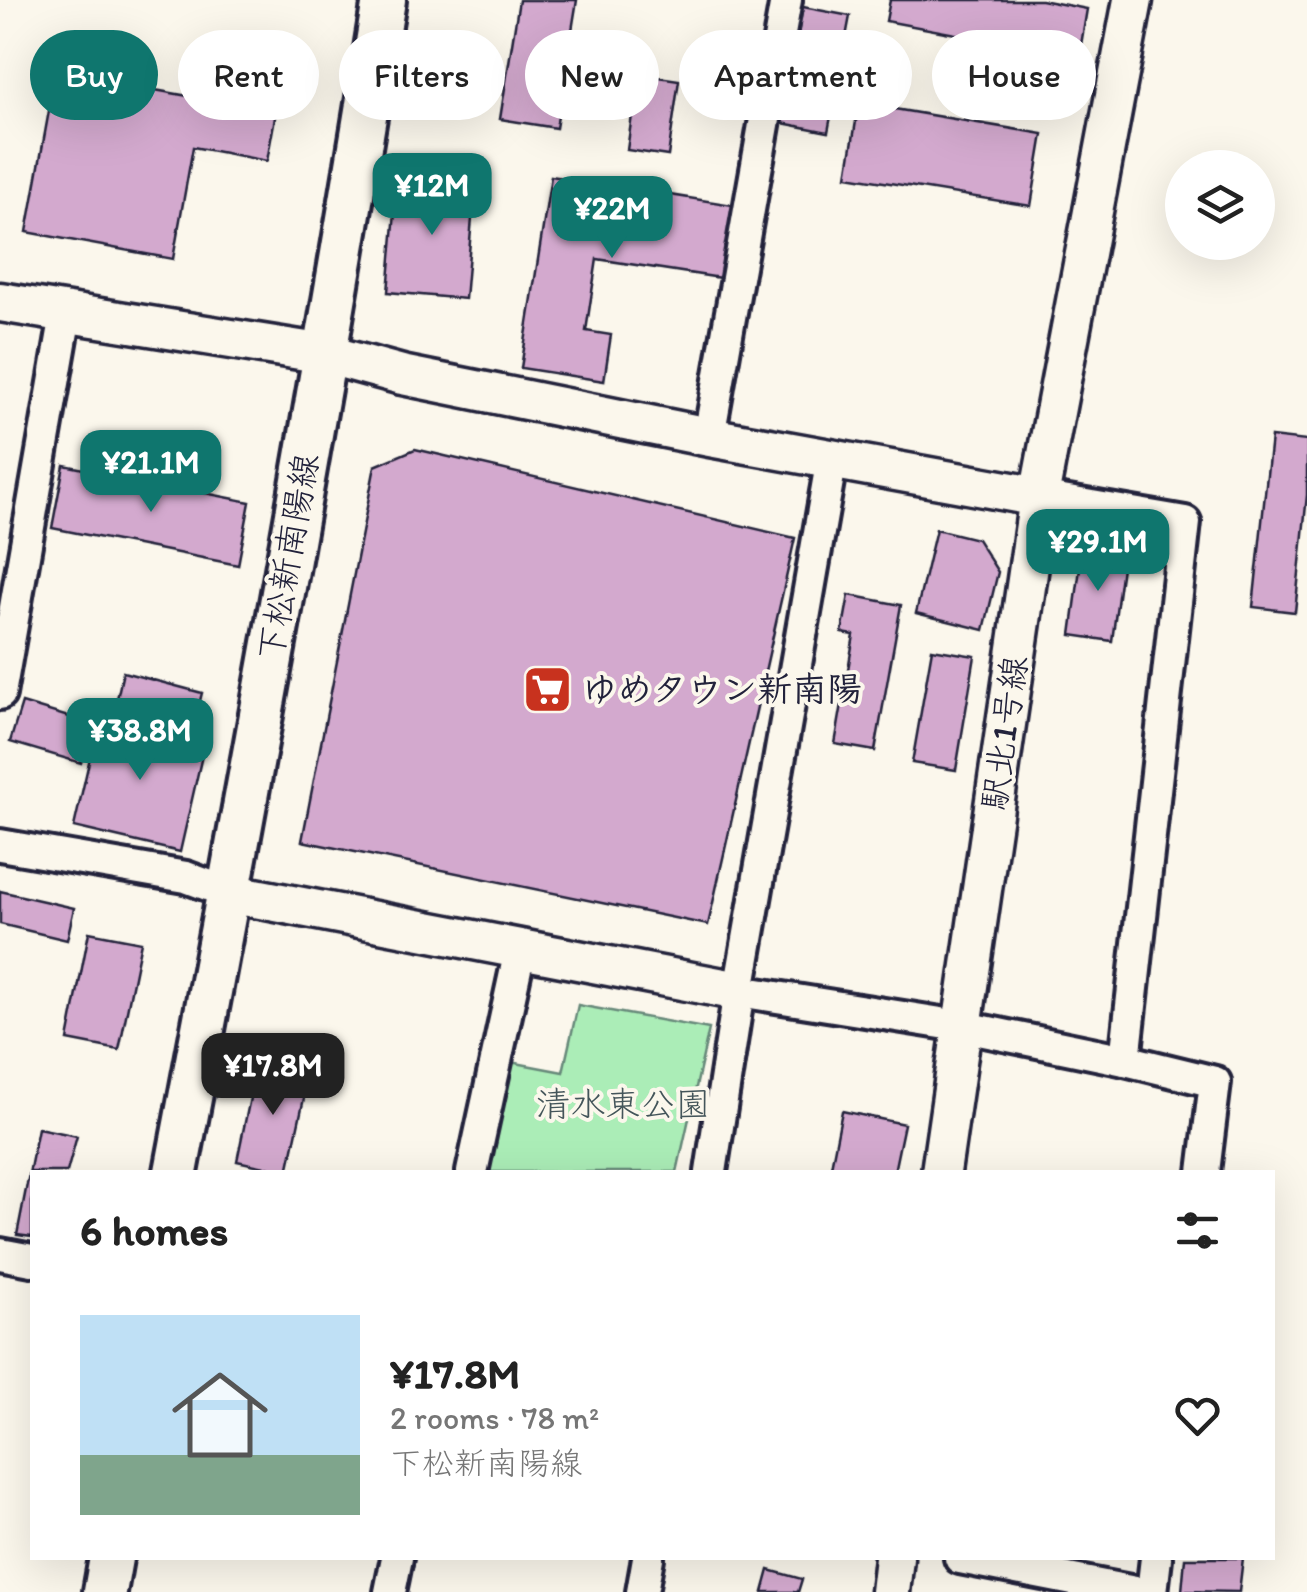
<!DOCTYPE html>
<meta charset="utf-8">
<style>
body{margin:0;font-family:Itim,"Klee One",sans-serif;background:#f2f2f2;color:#222;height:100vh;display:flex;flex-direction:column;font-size:38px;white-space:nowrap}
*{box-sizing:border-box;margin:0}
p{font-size:32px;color:#767676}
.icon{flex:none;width:55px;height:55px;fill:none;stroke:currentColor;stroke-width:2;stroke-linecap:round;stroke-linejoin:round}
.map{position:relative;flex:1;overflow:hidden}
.details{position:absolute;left:30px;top:1170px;width:1245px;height:390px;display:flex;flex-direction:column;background:#fff;border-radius:0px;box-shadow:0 10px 40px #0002}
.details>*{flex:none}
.guide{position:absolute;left:30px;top:30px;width:1248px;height:90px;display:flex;gap:20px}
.buttons{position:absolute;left:1165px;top:150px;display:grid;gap:20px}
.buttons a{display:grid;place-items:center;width:110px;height:110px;border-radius:50%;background:#fff;box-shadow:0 10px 40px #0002;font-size:50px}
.price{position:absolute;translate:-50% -85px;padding:0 22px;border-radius:20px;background:#0f766e;color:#fff;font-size:32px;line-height:65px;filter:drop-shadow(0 2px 5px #0008)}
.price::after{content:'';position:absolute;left:50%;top:60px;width:30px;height:22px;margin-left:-15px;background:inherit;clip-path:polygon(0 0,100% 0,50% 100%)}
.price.selected{background:#222;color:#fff}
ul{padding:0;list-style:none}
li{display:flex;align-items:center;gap:30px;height:250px;padding:0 50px}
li+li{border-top:2px solid #e0e0e0}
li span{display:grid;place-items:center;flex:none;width:280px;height:200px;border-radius:0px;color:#555}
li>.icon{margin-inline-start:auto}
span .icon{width:120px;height:120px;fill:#fffc;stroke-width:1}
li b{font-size:42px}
h2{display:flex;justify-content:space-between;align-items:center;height:120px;padding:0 50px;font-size:42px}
.pill{padding:0 35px;border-radius:45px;background:#fff;box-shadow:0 10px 40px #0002;font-size:35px;line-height:90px}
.pill.selected{background:#0f766e;color:#fff}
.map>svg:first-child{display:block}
.green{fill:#abedb7;stroke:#668879;stroke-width:2.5}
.building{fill:#d3a9ce;stroke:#22223b;stroke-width:2.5}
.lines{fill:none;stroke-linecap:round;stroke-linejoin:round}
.minor-casing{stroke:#22223b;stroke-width:38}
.tertiary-casing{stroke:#22223b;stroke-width:45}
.secondary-casing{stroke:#22223b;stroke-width:50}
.minor{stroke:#fbf7ec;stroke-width:30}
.tertiary{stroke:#fbf7ec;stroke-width:38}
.secondary{stroke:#fbf7ec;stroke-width:42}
.labels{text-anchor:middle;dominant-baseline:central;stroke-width:8;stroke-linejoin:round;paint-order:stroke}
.street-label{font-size:35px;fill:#22223b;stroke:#fbf7ec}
.poi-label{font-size:35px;font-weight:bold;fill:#22223b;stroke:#fbf7ec;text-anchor:start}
.park-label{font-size:35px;fill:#44555a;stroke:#fbf7ec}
</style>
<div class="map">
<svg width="1307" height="1592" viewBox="0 0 1307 1592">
<rect width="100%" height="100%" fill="#fbf7ec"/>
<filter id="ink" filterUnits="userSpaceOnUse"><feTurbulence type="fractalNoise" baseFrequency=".01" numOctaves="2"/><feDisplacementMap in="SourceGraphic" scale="20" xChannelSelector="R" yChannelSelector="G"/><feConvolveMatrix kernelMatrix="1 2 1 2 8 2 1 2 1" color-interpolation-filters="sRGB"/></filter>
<g filter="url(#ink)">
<path class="green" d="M578 1005 709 1029 677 1172H477L500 1060 563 1072Z"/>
<g class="building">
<path d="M519 0H577L556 128 500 119Z"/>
<path d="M890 0H1041L1087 9 1079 57 886 21Z"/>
<path d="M803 7 850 16 828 132 782 123Z"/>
<path d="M56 72 276 112 267 161 193 147 173 259 27 232Z"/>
<path d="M638 74 679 80 668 156 627 150Z"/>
<path d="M859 103 1043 134 1031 206 847 176Z"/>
<path d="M551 176 739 206 727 279 597 259 586 331 611 335 604 381 521 368Z"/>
<path d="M398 178 475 184 465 299 388 292Z"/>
<path d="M1271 437 1307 441V495L1295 612 1253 607Z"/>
<path d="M415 449 795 538 708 925 302 841 375 466Z"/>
<path d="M64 465 250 502 238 565 52 528Z"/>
<path d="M936 529 977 539 998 572 984 630 916 613Z"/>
<path d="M1083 546 1124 552 1112 641 1071 635Z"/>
<path d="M849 595 901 605 875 751 835 744 854 635 842 633Z"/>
<path d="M932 649 975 656 956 770 912 763Z"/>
<path d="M123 672 202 693 192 732 114 712Z"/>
<path d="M22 703 92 724 81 763 10 742Z"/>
<path d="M100 714 206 738 180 852 74 827Z"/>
<path d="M0 891 74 908 67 940 0 924Z"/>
<path d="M89 932 141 942 119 1050 68 1040Z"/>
<path d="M257 1064 309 1075 288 1172 237 1161Z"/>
<path d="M842 1111 904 1124 894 1172H830Z"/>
<path d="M38 1128 77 1136 67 1172H32V1237L17 1235Z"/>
<path d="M1185 1558H1243L1239 1592 1182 1591Z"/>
<path d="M769 1570 802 1579 798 1592H763Z"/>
</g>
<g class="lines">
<defs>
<g id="minor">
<path d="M709 437 786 0"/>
<path d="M1039 497 1185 522 1125 1060"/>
<path d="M0 694 66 314"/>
<path d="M0 845 186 877 229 893"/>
<path d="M739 991 960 1026 1125 1060 1215 1082 1204 1172"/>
<path d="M472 1172 520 950"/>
<path d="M711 1172 739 991 832 458"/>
<path d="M0 1254 32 1260"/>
<path d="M960 1558 1135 1592"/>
<path d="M390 1592 397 1558"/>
<path d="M642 1592 648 1558"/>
<path d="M1152 1592 1156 1558"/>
</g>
<g id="tertiary">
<path d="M0 302 325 354 402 375 709 437 1039 497"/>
<path d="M229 893 739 991"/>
<path d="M941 1172 1039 497 1133 0"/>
<path d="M890 1592 894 1558"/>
</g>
<g id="secondary">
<path d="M176 1172C250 783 321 392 384 0"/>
<path d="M105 1592 111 1558"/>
</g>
</defs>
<use href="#minor" class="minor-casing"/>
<use href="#tertiary" class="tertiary-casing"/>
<use href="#secondary" class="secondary-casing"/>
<use href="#minor" class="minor"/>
<use href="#tertiary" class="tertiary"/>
<use href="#secondary" class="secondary"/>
</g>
</g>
<defs>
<symbol id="supermarket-square" viewBox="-11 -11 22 22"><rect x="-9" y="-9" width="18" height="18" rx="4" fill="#c8321e" stroke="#fbf7ec"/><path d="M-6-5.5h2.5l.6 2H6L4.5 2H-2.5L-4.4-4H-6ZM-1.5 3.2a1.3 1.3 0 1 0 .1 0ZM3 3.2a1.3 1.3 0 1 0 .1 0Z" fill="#fff"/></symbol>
</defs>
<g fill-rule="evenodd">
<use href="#supermarket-square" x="520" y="662" width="55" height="55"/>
</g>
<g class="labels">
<g class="street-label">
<text transform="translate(288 557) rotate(-80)">下松新南陽線</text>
<text transform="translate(1004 733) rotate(-82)">駅北1号線</text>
</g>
<g class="poi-label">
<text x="582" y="689">ゆめタウン新南陽</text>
</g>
<g class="park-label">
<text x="623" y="1104">清水東公園</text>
</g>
</g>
</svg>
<div class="buttons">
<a><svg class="icon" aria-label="layers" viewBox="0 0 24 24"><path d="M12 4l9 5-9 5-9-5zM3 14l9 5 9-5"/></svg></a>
</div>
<b class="price" style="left:432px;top:238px">¥12M</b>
<b class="price" style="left:612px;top:261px">¥22M</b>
<b class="price" style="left:151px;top:515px">¥21.1M</b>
<b class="price" style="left:1098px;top:594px">¥29.1M</b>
<b class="price" style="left:140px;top:783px">¥38.8M</b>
<b class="price selected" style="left:273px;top:1118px">¥17.8M</b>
<div class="guide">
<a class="pill selected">Buy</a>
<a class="pill">Rent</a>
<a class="pill">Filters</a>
<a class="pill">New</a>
<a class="pill">Apartment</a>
<a class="pill">House</a>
</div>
<section class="details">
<h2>6 homes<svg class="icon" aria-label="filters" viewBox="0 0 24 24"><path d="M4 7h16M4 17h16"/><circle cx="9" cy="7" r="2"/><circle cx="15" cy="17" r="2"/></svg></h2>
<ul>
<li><span style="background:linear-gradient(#bfe0f5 70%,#7fa58c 0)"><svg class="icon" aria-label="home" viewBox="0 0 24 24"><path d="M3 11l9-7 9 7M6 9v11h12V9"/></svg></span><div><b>¥17.8M</b><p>2 rooms · 78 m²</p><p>下松新南陽線</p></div><svg class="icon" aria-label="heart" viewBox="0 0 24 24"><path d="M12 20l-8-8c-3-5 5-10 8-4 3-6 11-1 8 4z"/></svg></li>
</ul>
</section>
</div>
